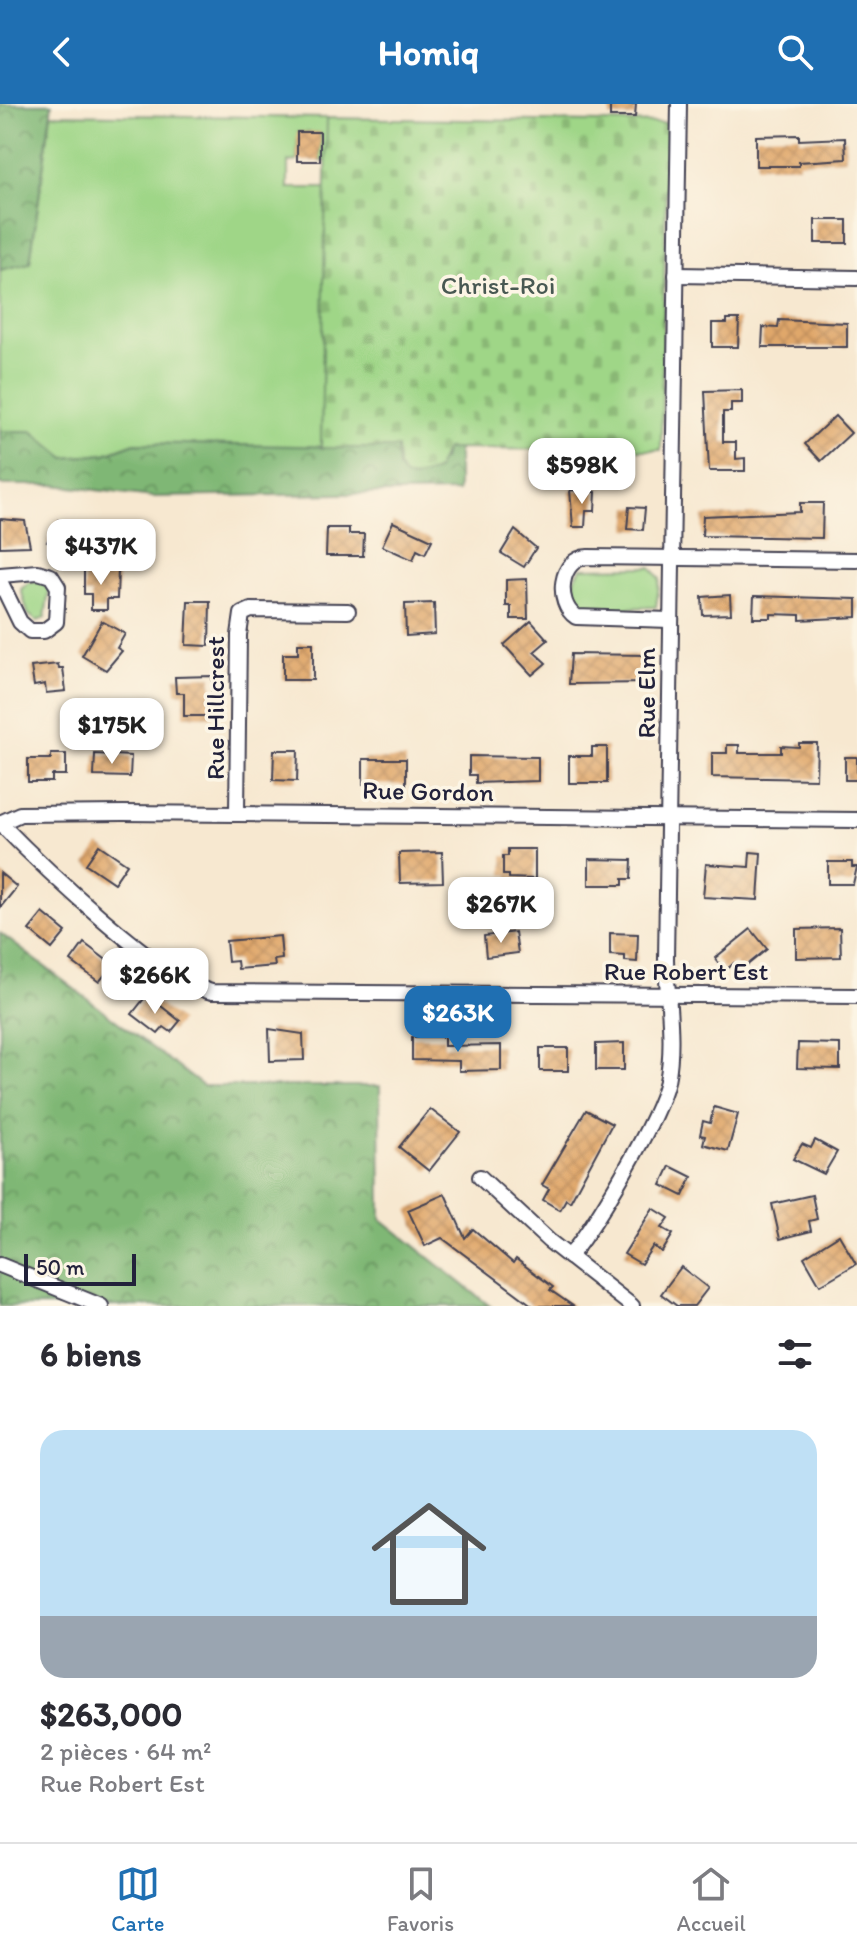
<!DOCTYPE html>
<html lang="fr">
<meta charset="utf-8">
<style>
body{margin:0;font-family:Itim,sans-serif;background:#f2f2f3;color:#2b2b33;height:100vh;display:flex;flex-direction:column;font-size:30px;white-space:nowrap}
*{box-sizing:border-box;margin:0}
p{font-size:26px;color:#7c7c81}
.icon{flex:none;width:44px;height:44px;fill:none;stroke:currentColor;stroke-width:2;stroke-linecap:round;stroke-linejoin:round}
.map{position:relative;height:1202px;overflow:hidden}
.details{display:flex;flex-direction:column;background:#fff;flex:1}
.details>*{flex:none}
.scale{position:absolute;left:24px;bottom:20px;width:112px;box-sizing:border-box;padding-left:8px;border:4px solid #22223b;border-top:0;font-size:22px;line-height:28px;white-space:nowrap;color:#22223b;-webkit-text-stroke:6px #fcf5e5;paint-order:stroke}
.price{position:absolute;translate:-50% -68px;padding:0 18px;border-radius:16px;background:#fff;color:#222;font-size:26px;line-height:52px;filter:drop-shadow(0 2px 4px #0008)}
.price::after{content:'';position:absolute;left:50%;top:48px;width:24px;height:18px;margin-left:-12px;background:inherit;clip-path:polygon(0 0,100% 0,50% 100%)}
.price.current{background:#1f6fb2;color:#fff}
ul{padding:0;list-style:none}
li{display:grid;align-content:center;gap:16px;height:424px;padding:0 40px}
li+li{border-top:2px solid #e1e1e2}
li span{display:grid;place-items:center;height:248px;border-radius:24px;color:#555}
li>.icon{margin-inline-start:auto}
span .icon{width:144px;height:144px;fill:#fffc;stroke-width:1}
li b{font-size:34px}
h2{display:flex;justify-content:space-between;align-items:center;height:96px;padding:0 40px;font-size:34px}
header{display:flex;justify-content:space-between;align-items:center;height:104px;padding:0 40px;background:#1f6fb2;color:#fff;font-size:36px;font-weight:800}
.menu{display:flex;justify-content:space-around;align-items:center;height:112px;border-top:2px solid #e1e1e2;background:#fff;font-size:22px;color:#7c7c81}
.menu a{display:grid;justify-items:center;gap:4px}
.menu .current{color:#1f6fb2}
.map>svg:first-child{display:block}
.grass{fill:#9fd687;stroke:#607c61;stroke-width:2}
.forest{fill:url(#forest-crowns);stroke:#506c58;stroke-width:2}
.cemetery{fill:url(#cemetery-stones);stroke:#607c61;stroke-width:2}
.building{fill:url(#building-cross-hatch)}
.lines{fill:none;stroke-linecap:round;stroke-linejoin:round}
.minor-casing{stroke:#424051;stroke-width:18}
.minor{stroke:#fff;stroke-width:14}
.labels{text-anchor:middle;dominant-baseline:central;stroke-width:7;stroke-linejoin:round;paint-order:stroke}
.park-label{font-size:26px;fill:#485852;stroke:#fcf5e5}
.street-label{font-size:26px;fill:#22223b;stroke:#fcf5e5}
</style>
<header><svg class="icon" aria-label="back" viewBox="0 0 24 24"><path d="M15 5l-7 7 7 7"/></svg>Homiq<svg class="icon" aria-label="search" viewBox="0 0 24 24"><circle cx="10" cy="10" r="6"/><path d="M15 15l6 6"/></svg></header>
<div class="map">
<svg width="857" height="1202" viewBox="0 0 857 1202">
<defs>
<pattern id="forest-crowns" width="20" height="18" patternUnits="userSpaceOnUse" patternTransform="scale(2)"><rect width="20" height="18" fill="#7fb774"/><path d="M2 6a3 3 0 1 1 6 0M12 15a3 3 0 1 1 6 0" fill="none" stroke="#689460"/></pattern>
<pattern id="cemetery-stones" width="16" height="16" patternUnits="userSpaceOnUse" patternTransform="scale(2)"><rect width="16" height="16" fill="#9fd687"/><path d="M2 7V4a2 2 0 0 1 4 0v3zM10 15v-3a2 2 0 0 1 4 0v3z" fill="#89b775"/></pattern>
<pattern id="building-cross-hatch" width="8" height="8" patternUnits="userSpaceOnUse" patternTransform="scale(2)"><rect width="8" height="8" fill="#e0a76a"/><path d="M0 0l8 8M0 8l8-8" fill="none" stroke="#c08f5d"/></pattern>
</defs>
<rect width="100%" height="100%" fill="#fcf5e5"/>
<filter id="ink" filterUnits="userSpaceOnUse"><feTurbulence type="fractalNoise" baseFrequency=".0125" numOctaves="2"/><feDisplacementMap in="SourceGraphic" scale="16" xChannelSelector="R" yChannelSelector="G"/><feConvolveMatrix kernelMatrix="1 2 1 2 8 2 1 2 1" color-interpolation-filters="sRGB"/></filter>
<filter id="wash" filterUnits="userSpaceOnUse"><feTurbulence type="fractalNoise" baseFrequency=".006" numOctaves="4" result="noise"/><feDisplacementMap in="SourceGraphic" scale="32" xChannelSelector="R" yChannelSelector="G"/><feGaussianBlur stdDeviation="1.8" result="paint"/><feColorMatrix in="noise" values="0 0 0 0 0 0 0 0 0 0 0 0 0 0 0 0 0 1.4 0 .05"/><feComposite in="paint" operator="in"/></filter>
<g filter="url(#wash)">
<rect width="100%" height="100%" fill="#f7e8d0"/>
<g class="grass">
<path d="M51 10 327 14V57H320V29L298 28 297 57 288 58V84H327L321 344 135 339 105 350 65 354 32 327H0V166L30 158Z"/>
<path d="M651 463 660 475 656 503 591 505 575 497V475L581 464Z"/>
<path d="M40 477 49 485 45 514 37 517 28 510 21 485 28 479Z"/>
</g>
<g class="forest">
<path d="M0 0H52L30 159 0 166Z"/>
<path d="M0 327H32L65 354 105 350 135 339 397 344 443 356 445 345H458V388L153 393 54 381H0Z"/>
<path d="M0 829 203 982H380L381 1115 490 1202H0Z"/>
</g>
<path class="cemetery" d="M327 14 667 19 661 346 446 345 436 367 413 374 404 372 398 363 397 344H321Z"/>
<g id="blocks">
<g class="building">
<path d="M610 0H636L635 13H610Z"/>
<rect x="297" y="28" width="23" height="29"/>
<path d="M799 31V36L845 34 846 55 799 58V62H756V32Z"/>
<rect x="815" y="116" width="32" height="23"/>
<path d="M727 215H739L738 243H712V219H727Z"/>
<path d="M779 216 847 219V243H762L763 223 778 224Z"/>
<path d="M742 286V299H731V308H723V338H736V355L745 354V367H709L705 287Z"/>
<path d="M835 312 851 329 821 357 805 340Z"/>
<path d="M570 386 596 388 595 407H586L585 423H573Z"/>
<path d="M800 399H823L822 434 702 432 703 412 800 408Z"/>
<path d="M629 403 645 404 643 426 627 425Z"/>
<path d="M0 415 25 417 30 442 0 443Z"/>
<path d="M58 416 90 431 87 437 91 439 83 455 47 438Z"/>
<path d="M393 418 432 436 425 450 417 446 413 456 382 442Z"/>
<path d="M327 424H349V430H364L363 452H326Z"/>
<path d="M515 426 536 444 524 463 501 449Z"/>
<path d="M84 465H118L117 495H107V506H91V490H84Z"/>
<path d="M527 475 528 515H511V502H506V476Z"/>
<path d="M730 491 731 510 703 511 702 493Z"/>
<path d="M754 492 857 495V513L800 516V511L771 510V514H753Z"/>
<path d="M188 497H210L209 542 186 541Z"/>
<path d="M434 499 435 530 406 532 405 500Z"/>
<path d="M102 517 125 530 117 544 122 547 106 566 82 552Z"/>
<path d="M531 517 548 536 534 548 546 559 532 571 504 541Z"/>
<path d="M298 539H313V576H283V550H298Z"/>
<path d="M571 550 648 551V579L569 580Z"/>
<path d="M58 560 59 564H63L66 587 46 589 45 580 34 582 31 563Z"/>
<path d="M212 572V612H184V589H176L175 573Z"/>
<path d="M799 639H817L816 675 712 673V649H727V641H739V649H781V642L799 643Z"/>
<path d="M592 643H607V679H569V652H592Z"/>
<path d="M274 646H298L297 677 273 676Z"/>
<path d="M51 650H66V671H52V678H28V655H51Z"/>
<path d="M95 650 131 652 130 673 94 672Z"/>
<path d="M469 652 538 653V677L476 679V671H469Z"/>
<rect x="845" y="653" width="12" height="23"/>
<path d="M363 655H406V681L363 680Z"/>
<path d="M99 741 127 760 114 779 86 760Z"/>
<path d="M508 745H535V775L509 774V771H503V752H508Z"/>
<path d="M442 748 443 778 400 779 399 749Z"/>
<path d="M750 748 761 749 758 796 703 793 706 760 749 763Z"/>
<path d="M589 755 632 756 631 775H623V781H589Z"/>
<path d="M828 758H852V763H857L853 780H828Z"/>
<path d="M0 769 17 783 0 804Z"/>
<path d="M43 809 66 828 52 845 29 826Z"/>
<path d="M840 824 841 853 796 854V825Z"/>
<path d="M751 825 767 845 740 867 734 859 725 867 715 854Z"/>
<path d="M515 828 518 849 486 853 484 832Z"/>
<path d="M610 829 638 830 637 858 625 857V852L610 851Z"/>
<path d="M280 832 282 855 274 856 275 862 238 865 237 857 228 858 226 837Z"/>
<path d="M84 839 113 861 99 878 71 857Z"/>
<path d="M147 891 180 917 171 928 164 923 158 930 132 910Z"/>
<path d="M269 925 303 930 304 956 270 957Z"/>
<path d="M412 933H444V942L501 941V966L459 967V957L412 956Z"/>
<path d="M624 939V966H596V940Z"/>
<path d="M798 939 840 940V965L797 964Z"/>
<rect x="540" y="944" width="28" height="23"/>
<path d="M714 1003 738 1010 728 1047 703 1040 705 1032 700 1031 703 1017 710 1019Z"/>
<path d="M430 1005 460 1028 429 1067 399 1043Z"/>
<path d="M586 1006 612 1020 570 1098 566 1095 560 1106 543 1096 549 1085 542 1081Z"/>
<path d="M815 1036 837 1048 824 1070 793 1055 802 1040 811 1044Z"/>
<path d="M670 1062 692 1073 683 1092 661 1081Z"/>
<path d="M445 1090 465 1134 473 1125 513 1159 516 1155 553 1183 550 1186 573 1202H533L442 1134 425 1142 408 1106Z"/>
<path d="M812 1091 817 1115 809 1117 811 1127 780 1135 772 1100Z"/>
<path d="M653 1104 669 1114 662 1124 673 1130 662 1148 653 1142 641 1160 624 1150Z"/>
<path d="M839 1131 856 1160 820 1181 804 1153Z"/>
<path d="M681 1163 708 1184 694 1202H677L661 1190Z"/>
</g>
</g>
</g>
<g filter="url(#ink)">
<use href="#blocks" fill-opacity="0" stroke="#424051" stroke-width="2"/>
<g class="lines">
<defs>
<g id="minor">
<path d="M676 171 857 174"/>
<path d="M0 471 38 468 51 472 58 483 56 518 44 527H30L20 518 0 477"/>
<path d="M670 516 576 513C555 499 559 454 588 453L857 456"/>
<path d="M237 709 239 531 242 510 251 506 348 507"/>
<path d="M857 716 123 709 20 710 0 719C39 759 162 877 212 888L857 892"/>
<path d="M480 1073 549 1137 632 1202"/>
<path d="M569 1153C596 1120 658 1016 667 977 675 937 667 895 666 855L679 0"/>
<path d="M0 1161 101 1202"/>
</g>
</defs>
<use href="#minor" class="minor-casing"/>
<use href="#minor" class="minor"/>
</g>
</g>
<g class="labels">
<g class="park-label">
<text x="498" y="181">Christ-Roi</text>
</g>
<g class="street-label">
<text transform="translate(646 589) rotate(-90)">Rue Elm</text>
<text transform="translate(215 604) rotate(-90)">Rue Hillcrest</text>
<text transform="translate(428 687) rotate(1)">Rue Gordon</text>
<text x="686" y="867">Rue Robert Est</text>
</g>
</g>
</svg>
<div class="scale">50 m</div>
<b class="price" style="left:582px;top:402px">$598K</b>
<b class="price" style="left:101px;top:483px">$437K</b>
<b class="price" style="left:112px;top:662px">$175K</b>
<b class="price" style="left:501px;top:841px">$267K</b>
<b class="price" style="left:155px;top:912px">$266K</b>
<b class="price current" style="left:458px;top:950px">$263K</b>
</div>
<section class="details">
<h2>6 biens<svg class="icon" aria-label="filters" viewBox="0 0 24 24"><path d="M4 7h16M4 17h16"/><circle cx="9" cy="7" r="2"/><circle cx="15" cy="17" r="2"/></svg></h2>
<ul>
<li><span style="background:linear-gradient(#bfe0f5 75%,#9aa5b1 0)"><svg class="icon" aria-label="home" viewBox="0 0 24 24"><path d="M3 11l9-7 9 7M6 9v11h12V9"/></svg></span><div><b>$263,000</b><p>2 pièces · 64 m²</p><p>Rue Robert Est</p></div></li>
</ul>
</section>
<nav class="menu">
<a class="current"><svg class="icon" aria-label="map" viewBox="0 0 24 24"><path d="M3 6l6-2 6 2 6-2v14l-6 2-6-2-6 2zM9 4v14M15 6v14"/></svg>Carte</a>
<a><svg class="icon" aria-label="saved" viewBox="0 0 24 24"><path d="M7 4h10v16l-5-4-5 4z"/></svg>Favoris</a>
<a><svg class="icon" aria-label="home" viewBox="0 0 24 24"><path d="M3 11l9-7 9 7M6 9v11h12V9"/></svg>Accueil</a>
</nav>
